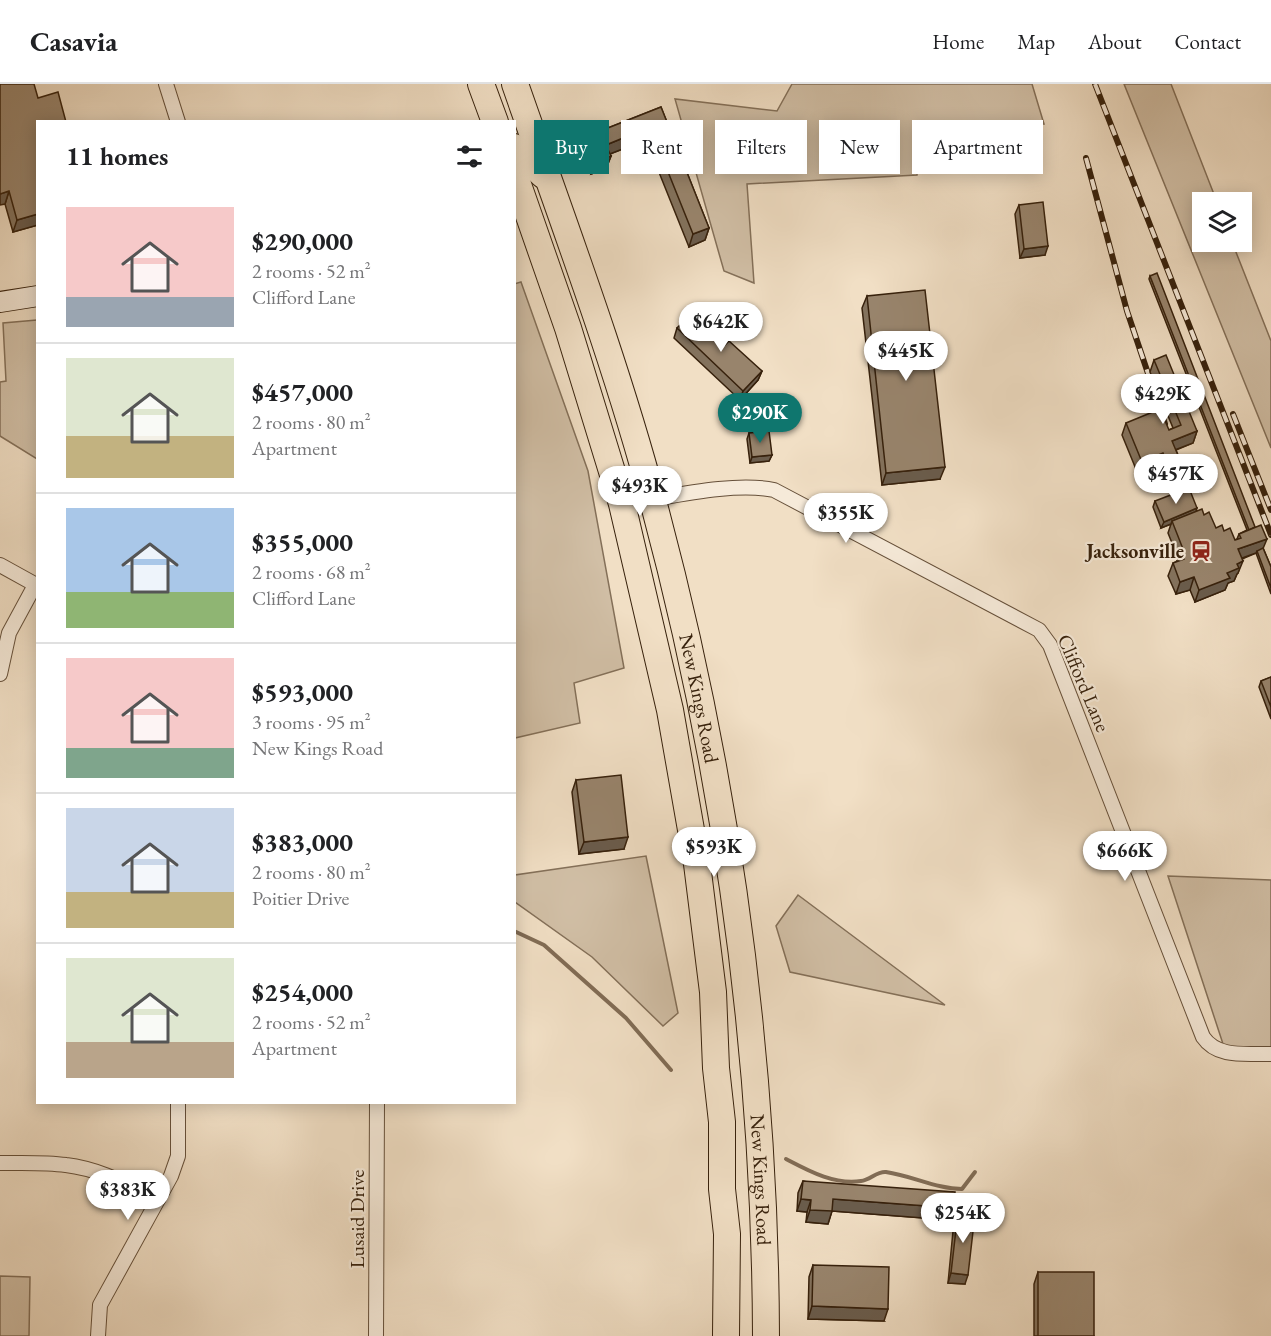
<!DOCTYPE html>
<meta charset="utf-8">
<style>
body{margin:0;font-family:"EB Garamond",serif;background:#f2f2f2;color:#202124;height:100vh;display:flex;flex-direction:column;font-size:22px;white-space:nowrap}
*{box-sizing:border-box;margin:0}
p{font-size:20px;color:#757577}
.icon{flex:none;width:33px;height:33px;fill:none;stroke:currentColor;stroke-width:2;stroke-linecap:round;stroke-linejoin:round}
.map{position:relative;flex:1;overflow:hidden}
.drawer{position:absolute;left:36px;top:36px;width:480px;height:984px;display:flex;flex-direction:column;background:#fff;border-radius:0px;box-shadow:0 3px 15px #0003}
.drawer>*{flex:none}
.banner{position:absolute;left:534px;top:36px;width:570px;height:54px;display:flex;gap:12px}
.buttons{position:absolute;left:1192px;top:108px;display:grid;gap:12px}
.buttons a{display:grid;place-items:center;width:60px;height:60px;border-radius:0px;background:#fff;box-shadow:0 3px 15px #0003;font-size:30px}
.price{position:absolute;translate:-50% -51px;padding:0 14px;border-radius:21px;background:#fff;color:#222;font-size:20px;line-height:39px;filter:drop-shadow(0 2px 3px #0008)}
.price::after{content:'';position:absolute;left:50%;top:36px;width:18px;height:14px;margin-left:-9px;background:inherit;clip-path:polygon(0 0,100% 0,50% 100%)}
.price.active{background:#0f766e;color:#fff}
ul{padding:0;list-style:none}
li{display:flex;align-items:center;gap:18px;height:150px;padding:0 30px}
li+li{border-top:2px solid #e0e0e0}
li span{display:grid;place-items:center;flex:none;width:168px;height:120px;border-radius:0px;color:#555}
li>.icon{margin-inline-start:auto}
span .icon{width:72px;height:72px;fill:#fffc;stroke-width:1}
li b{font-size:26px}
h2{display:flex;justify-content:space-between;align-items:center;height:72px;padding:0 30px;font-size:26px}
.chip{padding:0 21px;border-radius:0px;background:#fff;box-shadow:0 3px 15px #0003;font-size:21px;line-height:54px}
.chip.active{background:#0f766e;color:#fff}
header{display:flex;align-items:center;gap:36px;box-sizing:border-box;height:84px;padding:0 30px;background:#fff;border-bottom:2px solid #e0e0e0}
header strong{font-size:28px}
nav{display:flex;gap:33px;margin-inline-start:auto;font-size:21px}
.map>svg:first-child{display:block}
.green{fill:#d1bfa6;stroke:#847059;stroke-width:1.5}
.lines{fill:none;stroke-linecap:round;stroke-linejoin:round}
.stream{stroke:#816c55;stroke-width:4}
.street-casing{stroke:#66503a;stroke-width:16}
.secondary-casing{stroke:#37210c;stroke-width:22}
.highway-casing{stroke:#37210c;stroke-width:28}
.street{stroke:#f6ead9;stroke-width:14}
.secondary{stroke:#f6ead9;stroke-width:20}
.highway{stroke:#f1dfc5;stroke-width:26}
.rail-casing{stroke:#37210c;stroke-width:6}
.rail{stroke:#f6ead9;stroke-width:4;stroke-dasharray:11;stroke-linecap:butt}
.wall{fill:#83725d;stroke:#37210c;stroke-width:1.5}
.shaded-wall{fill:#6a5c4c;stroke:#37210c;stroke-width:1.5}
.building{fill:#98846c;stroke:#37210c;stroke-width:1.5}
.labels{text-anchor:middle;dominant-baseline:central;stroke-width:4.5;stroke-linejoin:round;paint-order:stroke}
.poi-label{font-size:20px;font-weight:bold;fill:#37210c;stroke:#f6ead9;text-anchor:end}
.street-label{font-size:20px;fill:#37210c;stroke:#f6ead9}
</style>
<header>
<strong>Casavia</strong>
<nav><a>Home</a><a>Map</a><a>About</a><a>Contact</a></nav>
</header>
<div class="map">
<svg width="1271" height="1252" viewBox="0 0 1271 1252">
<rect width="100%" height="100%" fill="#f1dfc5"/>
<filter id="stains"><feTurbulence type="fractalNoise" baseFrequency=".00333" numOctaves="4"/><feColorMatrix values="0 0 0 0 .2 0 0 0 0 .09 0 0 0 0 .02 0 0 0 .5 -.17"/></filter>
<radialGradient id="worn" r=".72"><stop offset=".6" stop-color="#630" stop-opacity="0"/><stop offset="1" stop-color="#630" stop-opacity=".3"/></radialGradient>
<g class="green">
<path d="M792 0H1032L1044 40 919 43 917 91 747 100 754 199 724 187 675 15 777 27Z"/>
<path d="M1124 0H1171L1217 118H1203V158H1232L1271 257V364Z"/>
<path d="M521 198 588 387 624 584 574 599 580 639 515 654 514 200Z"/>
<path d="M37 236H38L37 375 0 352V298L6 297 3 239Z"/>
<path d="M646 772 678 929 663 942 592 873 515 818V791Z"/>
<path d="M1168 792 1271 796V963H1224Z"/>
<path d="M798 811 945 921 790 888 776 842Z"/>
<path d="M0 1192 30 1193 29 1252H0Z"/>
</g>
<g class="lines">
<g class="stream">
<path d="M514 847 544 861 626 934 671 986"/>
<path d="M786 1075C809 1087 834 1101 861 1097 870 1096 877 1087 886 1088 913 1092 937 1105 962 1105L975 1088"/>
</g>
<defs>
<g id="street">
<path d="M166 0 178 38"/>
<path d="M622 420C666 414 732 397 774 406L1039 546 1050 561 1203 953C1218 975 1247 969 1271 970"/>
<path d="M0 481 38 502"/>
<path d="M0 590 9 549 35 501"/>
<path d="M0 1079C22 1079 45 1078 66 1081 100 1085 128 1101 158 1115"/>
<path d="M98 1252 100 1221 171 1092 178 1072V1018"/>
<path d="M376 1252 377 1018"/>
</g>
<path id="secondary" d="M0 218 38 212"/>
<g id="highway">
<path d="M481 0 495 38"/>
<path id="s1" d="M515 0C563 138 615 275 653 417 726 688 765 971 766 1252"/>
<path d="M514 63 543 91"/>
<path d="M514 89 568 244 622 420 670 626 697 780 713 908 716 984 722 1038V1105L727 1150 726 1252"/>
</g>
</defs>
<use href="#street" class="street-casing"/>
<use href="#secondary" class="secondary-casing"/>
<use href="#highway" class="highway-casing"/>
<use href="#street" class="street"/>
<use href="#secondary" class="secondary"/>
<use href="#highway" class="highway"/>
<defs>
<g id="rail">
<path d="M1095 0 1271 451"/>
<path d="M1086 74 1127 227 1165 340"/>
<path d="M1233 330 1271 426"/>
</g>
</defs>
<use href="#rail" class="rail-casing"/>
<use href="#rail" class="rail"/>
</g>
<g class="wall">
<path d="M38 14V141L13 148 5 120Z"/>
<path d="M661 23 709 144 705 156 689 163 646 56 610 70 611 72 606 85 591 90 581 65 585 53Z"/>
<path d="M1019 121 1045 171 1020 174 1015 130Z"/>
<path d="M1150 192 1271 483V510L1256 469 1242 475 1238 489 1237 490 1234 497 1228 499 1225 506 1195 518 1190 506 1176 510 1168 492 1173 479 1176 478 1178 474 1168 449 1171 440 1161 444 1153 423 1155 417 1196 427 1204 431 1216 444 1224 447 1235 456 1237 455 1239 450 1247 446 1149 195Z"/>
<path d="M867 212 940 395 882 401 862 224Z"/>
<path d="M677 244 725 261 762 287 758 296 740 316 674 254Z"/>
<path d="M1154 276 1197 347 1193 359 1176 366 1185 388 1180 401 1168 406 1159 382 1138 390 1122 351 1126 339 1169 346 1173 344 1150 288Z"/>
<path d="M749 349 772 371 769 377 750 379 747 355Z"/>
<path d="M1271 593V635L1259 603 1261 597Z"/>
<path d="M576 696 624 765 579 770 572 708Z"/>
<path d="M803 1097 950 1136 832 1127 828 1140 806 1138 807 1128 797 1127 798 1109Z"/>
<path d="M958 1128 965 1200 948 1199 954 1137Z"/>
<path d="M813 1181 884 1237 808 1235 809 1193Z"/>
<path d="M1038 1188 1094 1252H1034V1200Z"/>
</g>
<g class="shaded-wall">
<path d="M650 43 646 56 602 73 606 61Z"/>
<path d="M611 72 606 85 591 90 596 78Z"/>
<path d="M9 107 5 120 0 121V110Z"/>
<path d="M38 130V141L13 148 17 136Z"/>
<path d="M709 144 705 156 689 163 693 150Z"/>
<path d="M1048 162 1045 171 1020 174 1024 165Z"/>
<path d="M762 287 758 296 740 316 743 307Z"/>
<path d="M1197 347 1193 359 1167 369 1172 357Z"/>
<path d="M1163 369 1159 382 1138 390 1142 378Z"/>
<path d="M772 371 769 377 750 379 752 373Z"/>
<path d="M945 383 940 395 882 401 886 389Z"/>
<path d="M1185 388 1180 401 1168 406 1173 393Z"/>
<path d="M1197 424 1195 431 1172 437 1171 440 1161 444 1164 438Z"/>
<path d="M1267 455 1262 467H1257L1256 469 1234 477 1238 465Z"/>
<path d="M1243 477 1238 489 1237 490 1234 497 1228 499 1225 506 1195 518 1199 506 1227 489 1237 480Z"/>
<path d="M1194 493 1190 506 1176 510 1180 498Z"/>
<path d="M628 753 624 765 579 770 584 758Z"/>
<path d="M801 1115 811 1116 807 1128 797 1127Z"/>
<path d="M833 1115 954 1124 950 1136 832 1127 828 1140 806 1138 810 1126Z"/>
<path d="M951 1189 968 1191 965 1200 948 1199Z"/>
<path d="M812 1222 888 1225 884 1237 808 1235Z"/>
</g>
<g class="building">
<path d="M0 0H34L38 14 58 8 66 38H38V130L17 136 9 107 0 110Z"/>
<path d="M661 23 709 144 693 150 650 43 606 61 611 72 596 78 585 53Z"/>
<path d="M1043 118 1048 162 1024 165 1019 121Z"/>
<path d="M1157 189 1255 443 1249 446 1150 192Z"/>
<path d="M925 206 945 383 886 389 867 212Z"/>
<path d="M692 229 725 261 729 257 762 287 743 307 677 244Z"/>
<path d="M1166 271 1197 347 1172 357 1185 388 1173 393 1163 369 1142 378 1126 339 1160 325 1169 346 1181 341 1154 276Z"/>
<path d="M769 347 772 371 752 373 749 349Z"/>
<path d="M1189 404 1197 424 1164 438 1155 417Z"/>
<path d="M1202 425 1204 431 1209 428 1216 444 1222 441 1224 447 1230 444 1235 456 1241 454 1239 450 1261 441 1267 455 1238 465 1243 477 1237 480 1239 484 1227 489 1230 494 1199 506 1194 493 1180 498 1173 479 1184 475 1180 466 1183 465 1172 437Z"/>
<path d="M1263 464 1271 483V504L1257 467Z"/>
<path d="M1271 593V623L1261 597Z"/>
<path d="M621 691 628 753 584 758 576 696Z"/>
<path d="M803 1097 955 1108 954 1124 833 1115 832 1127 810 1126 811 1116 801 1115Z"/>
<path d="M958 1128 975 1130 968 1191 951 1189Z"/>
<path d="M813 1181 889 1183 888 1225 812 1222Z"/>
<rect x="1038" y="1188" width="56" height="64"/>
</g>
<defs>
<symbol id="station-bare" viewBox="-9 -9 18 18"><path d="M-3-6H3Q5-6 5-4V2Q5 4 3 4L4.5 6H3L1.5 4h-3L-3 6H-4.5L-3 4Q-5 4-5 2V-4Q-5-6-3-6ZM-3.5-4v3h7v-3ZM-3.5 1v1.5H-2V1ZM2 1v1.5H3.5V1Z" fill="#8f2418" stroke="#f6ead9" stroke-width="2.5" paint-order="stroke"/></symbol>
</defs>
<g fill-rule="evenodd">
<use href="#station-bare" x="1186" y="452" width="30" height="30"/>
</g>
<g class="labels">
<g class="poi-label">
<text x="1184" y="467">Jacksonville</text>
</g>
<g class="street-label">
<text transform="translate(1084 599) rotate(67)">Clifford Lane</text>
<text stroke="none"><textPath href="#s1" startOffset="642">New Kings Road</textPath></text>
<text stroke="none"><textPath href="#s1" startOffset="1128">New Kings Road</textPath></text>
<text transform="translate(357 1135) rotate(-90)">Lusaid Drive</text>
</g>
</g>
<rect width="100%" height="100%" filter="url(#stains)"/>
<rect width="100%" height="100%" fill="url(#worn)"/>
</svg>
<div class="buttons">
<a><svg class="icon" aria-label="layers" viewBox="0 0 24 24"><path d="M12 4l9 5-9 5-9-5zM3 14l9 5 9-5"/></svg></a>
</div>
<b class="price" style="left:721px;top:269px">$642K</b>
<b class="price" style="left:906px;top:298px">$445K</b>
<b class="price" style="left:1163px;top:341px">$429K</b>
<b class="price active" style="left:760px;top:360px">$290K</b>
<b class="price" style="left:1176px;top:421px">$457K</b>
<b class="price" style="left:640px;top:433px">$493K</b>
<b class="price" style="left:846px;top:460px">$355K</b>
<b class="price" style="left:714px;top:794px">$593K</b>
<b class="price" style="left:1125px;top:798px">$666K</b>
<b class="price" style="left:128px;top:1137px">$383K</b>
<b class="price" style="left:963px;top:1160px">$254K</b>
<div class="banner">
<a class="chip active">Buy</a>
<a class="chip">Rent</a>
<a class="chip">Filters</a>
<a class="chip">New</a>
<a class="chip">Apartment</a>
</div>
<section class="drawer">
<h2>11 homes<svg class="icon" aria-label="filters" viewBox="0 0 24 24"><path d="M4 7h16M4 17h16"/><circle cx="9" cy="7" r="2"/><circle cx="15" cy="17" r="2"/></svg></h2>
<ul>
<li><span style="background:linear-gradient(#f6c9c9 75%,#9aa5b1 0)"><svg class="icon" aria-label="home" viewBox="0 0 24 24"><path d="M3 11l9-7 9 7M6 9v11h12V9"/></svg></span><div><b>$290,000</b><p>2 rooms · 52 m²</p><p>Clifford Lane</p></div></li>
<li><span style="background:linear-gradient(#dfe7d0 65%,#c2b280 0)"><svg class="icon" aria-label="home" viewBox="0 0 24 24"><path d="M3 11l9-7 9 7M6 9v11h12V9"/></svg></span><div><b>$457,000</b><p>2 rooms · 80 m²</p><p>Apartment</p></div></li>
<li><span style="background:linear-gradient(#a9c7e8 70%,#8fb573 0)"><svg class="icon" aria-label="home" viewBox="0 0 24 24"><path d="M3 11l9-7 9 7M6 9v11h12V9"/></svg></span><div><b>$355,000</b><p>2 rooms · 68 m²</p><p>Clifford Lane</p></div></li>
<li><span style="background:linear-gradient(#f6c9c9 75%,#7fa58c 0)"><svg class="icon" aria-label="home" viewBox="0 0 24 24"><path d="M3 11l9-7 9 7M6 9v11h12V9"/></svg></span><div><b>$593,000</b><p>3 rooms · 95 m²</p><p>New Kings Road</p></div></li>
<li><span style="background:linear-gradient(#c9d6e8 70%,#c2b280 0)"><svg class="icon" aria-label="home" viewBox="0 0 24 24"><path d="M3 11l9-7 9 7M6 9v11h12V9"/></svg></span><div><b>$383,000</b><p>2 rooms · 80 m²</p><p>Poitier Drive</p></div></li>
<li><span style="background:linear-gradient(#dfe7d0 70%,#b9a48a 0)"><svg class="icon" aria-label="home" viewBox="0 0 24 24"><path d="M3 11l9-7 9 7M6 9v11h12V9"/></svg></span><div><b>$254,000</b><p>2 rooms · 52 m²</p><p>Apartment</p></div></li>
</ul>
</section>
</div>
